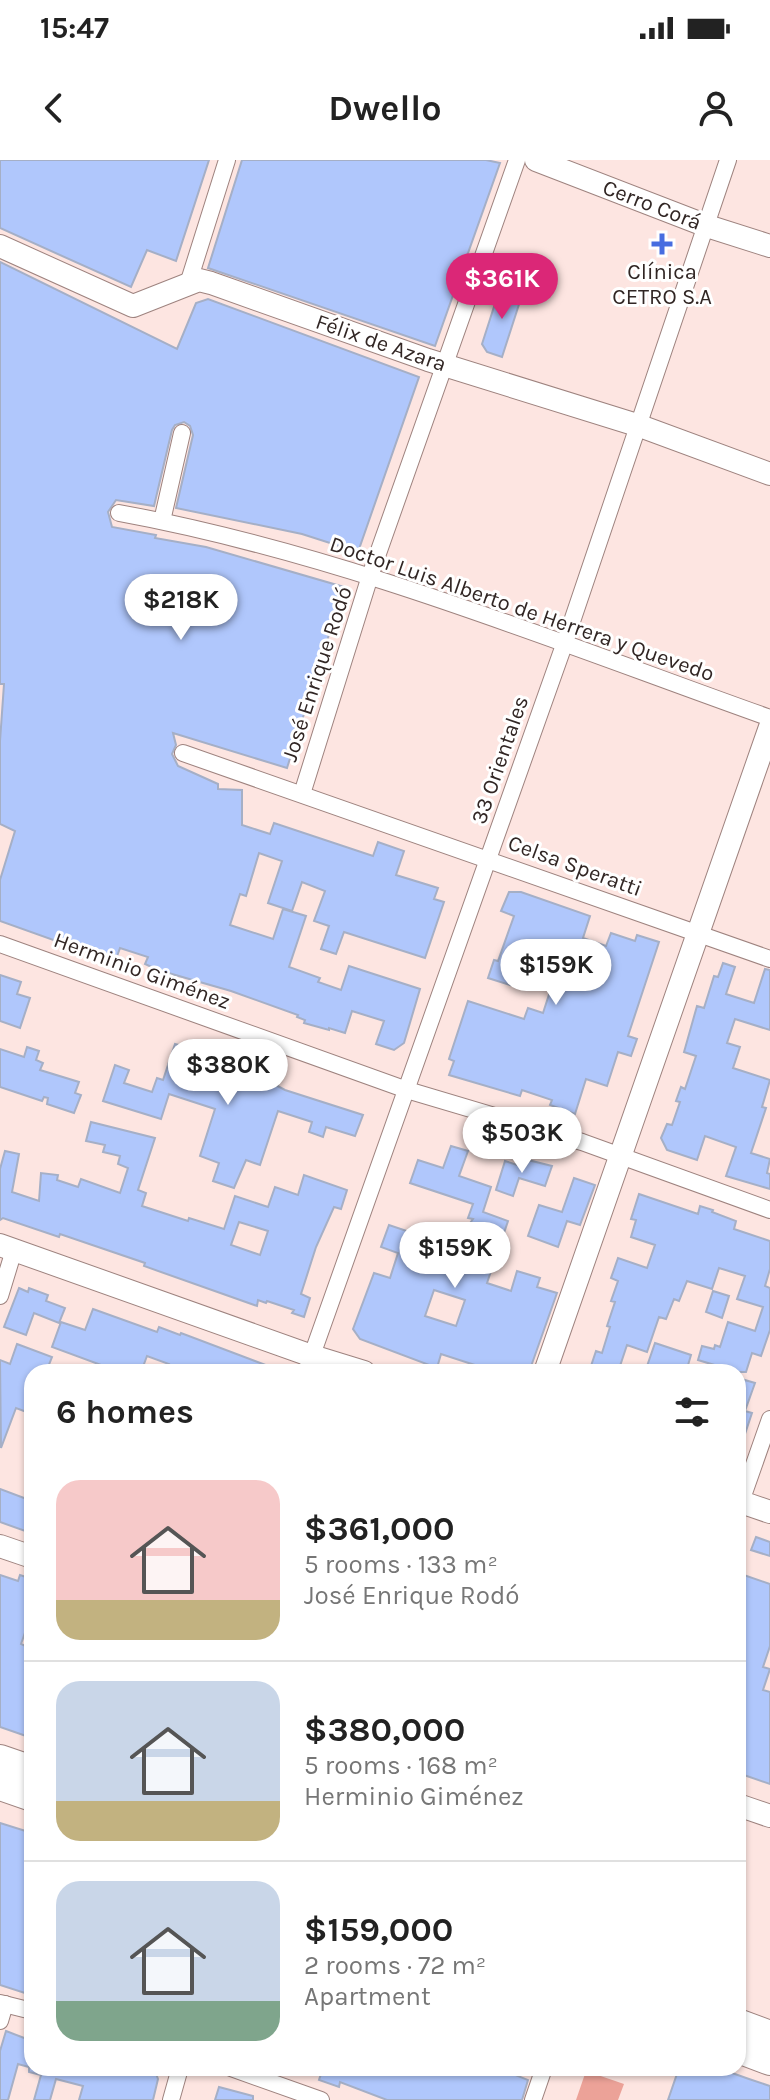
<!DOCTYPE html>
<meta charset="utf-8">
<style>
body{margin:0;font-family:Karla,sans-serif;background:#f2f2f2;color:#222;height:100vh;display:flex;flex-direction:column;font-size:30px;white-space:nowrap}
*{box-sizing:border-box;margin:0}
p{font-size:26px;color:#767676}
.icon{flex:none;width:44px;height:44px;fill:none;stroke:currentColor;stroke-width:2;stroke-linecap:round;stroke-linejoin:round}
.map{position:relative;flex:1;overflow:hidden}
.side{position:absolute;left:24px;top:1204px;width:722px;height:712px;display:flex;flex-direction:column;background:#fff;border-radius:24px;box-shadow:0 2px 6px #0004}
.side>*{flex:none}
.price{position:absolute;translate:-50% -68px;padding:0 18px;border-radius:28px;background:#fff;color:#222;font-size:26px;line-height:52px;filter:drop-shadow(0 2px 4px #0008)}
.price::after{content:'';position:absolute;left:50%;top:48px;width:24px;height:18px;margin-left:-12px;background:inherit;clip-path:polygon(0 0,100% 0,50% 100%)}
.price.active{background:#db2777;color:#fff}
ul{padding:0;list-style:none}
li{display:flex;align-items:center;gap:24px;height:200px;padding:0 32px}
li+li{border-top:2px solid #e0e0e0}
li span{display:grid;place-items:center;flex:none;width:224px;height:160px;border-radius:24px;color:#555}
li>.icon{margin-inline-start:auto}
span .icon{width:96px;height:96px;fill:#fffc;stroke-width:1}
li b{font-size:34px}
h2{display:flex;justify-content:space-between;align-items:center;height:96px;padding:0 32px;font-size:34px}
.status{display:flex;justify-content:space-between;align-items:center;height:56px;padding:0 40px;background:#fff;direction:ltr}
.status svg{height:22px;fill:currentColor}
header{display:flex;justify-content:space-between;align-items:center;height:104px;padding:0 32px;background:#fff;font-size:36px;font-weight:700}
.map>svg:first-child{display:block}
.green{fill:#eca298}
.building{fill:#b0c7fc;stroke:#a5afc6;stroke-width:2;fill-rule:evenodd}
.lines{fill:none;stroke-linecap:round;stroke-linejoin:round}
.street-casing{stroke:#9e837f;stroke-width:18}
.secondary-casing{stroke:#9e837f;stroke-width:24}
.highway-casing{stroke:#9e837f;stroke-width:30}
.street{stroke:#fff;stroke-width:16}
.secondary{stroke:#fff;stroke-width:22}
.highway{stroke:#fff;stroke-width:28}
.poi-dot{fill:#476de0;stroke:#fff;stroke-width:3}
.labels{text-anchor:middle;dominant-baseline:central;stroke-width:6;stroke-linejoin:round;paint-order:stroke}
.street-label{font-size:22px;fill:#312624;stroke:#fff}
.poi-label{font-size:22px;fill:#312624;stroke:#fff}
</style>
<div class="status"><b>15:47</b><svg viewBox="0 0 49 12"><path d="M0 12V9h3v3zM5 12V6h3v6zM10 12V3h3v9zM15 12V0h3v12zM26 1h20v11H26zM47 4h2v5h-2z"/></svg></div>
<header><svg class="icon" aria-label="back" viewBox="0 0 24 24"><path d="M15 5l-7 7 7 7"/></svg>Dwello<svg class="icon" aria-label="person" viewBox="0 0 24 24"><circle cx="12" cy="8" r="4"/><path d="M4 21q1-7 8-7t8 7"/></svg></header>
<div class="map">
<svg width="770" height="1940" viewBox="0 0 770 1940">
<rect width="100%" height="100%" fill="#fde5e1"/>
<path class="green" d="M586 1911 624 1924 618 1940H576Z"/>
<g class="building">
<path d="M0 0H209L176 101 147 90 131 127 0 68Z"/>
<path d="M242 0H486L500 3 435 186 208 108Z"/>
<path d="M0 102 177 189 196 143 208 139 419 217 358 392 302 374 176 348 193 275 190 266 184 262 175 265 172 270 154 346 116 340 108 352 112 367 156 375 155 378 206 387 344 427 287 608 173 573 176 585 172 594 178 606 218 624V629L242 630V665L270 674 274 663 373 696 378 682 404 691 396 715 438 728 434 739 444 742 425 798 344 772 336 794 321 789 329 766 314 761 325 731 302 722 292 751 268 743 282 701 259 693 246 736 240 734 230 765 273 779 283 749 306 756 289 807 320 818 318 822 341 830 349 806 420 829 404 883 394 890 376 884 384 861 352 851 345 873 329 868V870L304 863 305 860 297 857 298 855 231 831 158 810 145 804 148 797 120 788 115 802 0 761V720L15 671 0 664V581L4 524H0Z"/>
<path d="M501 125 523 132 502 197 487 192 482 184Z"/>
<path d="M509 732H521L590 756 583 778 606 786 611 773 635 781 637 775 659 782 628 876 637 879 631 896 618 892 607 926 586 919 575 954 550 945 552 940 522 930 520 936 449 915 454 901 449 899 468 841 524 859 528 848 543 853 554 819 524 809 520 819 513 817 510 825 488 818 494 800 498 801 514 756 501 751Z"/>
<path d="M723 803 735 807 726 834 754 843 765 809 770 810V870L735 859 727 883 740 887 733 908 770 920 762 947 766 948 751 993 770 999 767 1013 770 1014V1029L726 1016 736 987 705 976 697 1000 667 990 661 978 667 964 672 965 680 942 676 941 681 927 685 929 696 896 684 892 697 846 704 848 714 816 718 817Z"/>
<path d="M0 815 21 822 17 834 30 838 20 868 0 861Z"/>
<path d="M175 884 224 897 221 904 273 921 272 923 285 930 363 955 355 976 326 967 323 977 309 972 312 962 278 951 260 1005 246 1000 234 1028 213 1021 219 1003 200 996 215 949 169 934 161 959 103 941 115 905 129 910 124 923 152 932 157 918 163 920Z"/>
<path d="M27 887 39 891 36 900 43 903 40 910 79 922 75 933 81 935 74 953 47 944 48 938 44 937 42 941 0 927V889L24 897Z"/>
<path d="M91 962 155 978 138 1030 146 1033 142 1046 188 1061 189 1058 224 1069 235 1036 268 1047 275 1027 298 1035 304 1015 347 1030 341 1049 334 1047 316 1087 301 1134 310 1138 304 1157 292 1153 294 1150 267 1141 266 1143 258 1140 257 1146 226 1135 144 1106 145 1103 60 1074 59 1077 3 1058 0 1060V1009L5 991 19 994 12 1032 39 1041 41 1013 58 1015 57 1020 78 1027 81 1019 120 1033 128 1008 118 1004 120 996 103 992 105 985 86 981ZM239 1062 268 1071 260 1095 231 1085Z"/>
<path d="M451 986 468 991 459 1016 491 1027 483 1052 508 1061 487 1123 511 1131 517 1111 540 1118 537 1127 557 1133 529 1212H483L484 1208 441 1194 437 1208 360 1179 353 1169 374 1113 390 1118 398 1093 381 1087 389 1065 460 1089 463 1073 473 1059 468 1058 473 1044 410 1023 418 1000 443 1008ZM434 1130 465 1140 456 1166 425 1156Z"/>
<path d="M520 998 552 1006 545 1026 519 1018 513 1036 496 1030 505 1001 517 1005Z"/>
<path d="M574 1018 595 1025 580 1065 567 1061 558 1087 528 1076 539 1045 562 1052Z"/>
<path d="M639 1034 698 1054 700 1046 713 1050 712 1052 736 1061 734 1069 770 1081V1109L765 1126 770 1128V1170L761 1196 752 1193 746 1212H719L721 1207 698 1200 702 1186 714 1189 715 1185 720 1187 728 1162 755 1171 763 1147 737 1139 745 1116 719 1108 712 1129 687 1121 679 1141 674 1139 666 1159 659 1157 647 1192 627 1185 618 1212H589L596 1191 602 1193 610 1167 607 1166 615 1142 611 1141 618 1121 611 1118 618 1098 647 1108 655 1085 631 1077 636 1060 631 1059Z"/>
<path d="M19 1128 28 1132 29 1128 48 1135 46 1141 65 1148 59 1163 34 1153 26 1175 4 1167Z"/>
<path d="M713 1131 729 1136 722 1158 706 1152Z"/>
<path d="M93 1149 157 1172 159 1167 180 1175 181 1173 284 1212H166L169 1204 147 1196 141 1212H120L52 1187 61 1162 85 1170Z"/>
<path d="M655 1183 691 1195 686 1212H645Z"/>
<path d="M17 1184 52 1197 46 1212H32V1254L16 1248 1 1288 0 1200 10 1204Z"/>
<path d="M738 1218 755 1223 745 1251 752 1253 740 1289Z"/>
<path d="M0 1329 32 1341V1358L28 1372 0 1362Z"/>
<path d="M756 1377 770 1382V1396L751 1390Z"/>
<path d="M738 1413 770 1424V1486L763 1507 770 1509 763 1530 770 1532V1624L738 1613V1455L744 1437 738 1435Z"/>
<path d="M0 1415 18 1421 20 1415 32 1419V1453L21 1484 32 1489 25 1509 32 1512 29 1536 32 1537V1578L0 1567Z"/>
<path d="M0 1663 32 1673V1831H29L28 1834 0 1825Z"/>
<path d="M6 1871 32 1881V1908L18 1904 8 1940H0V1891Z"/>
<path d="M29 1908H154L158 1919 153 1940H79L83 1926 56 1919 50 1940H34L41 1915 29 1912Z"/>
<path d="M323 1908H498L528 1920 522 1940H387L340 1922 339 1927 319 1920Z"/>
<path d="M679 1908H718L749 1919 770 1926V1940H668Z"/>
<path d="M219 1927 253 1936V1940H215Z"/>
</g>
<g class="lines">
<defs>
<g id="street">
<path d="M188 124 227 0"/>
<path d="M119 353C343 394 556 482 770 558"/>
<path d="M162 361 182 273"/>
<path d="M183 593 770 799"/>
<path d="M302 634 370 416 517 0"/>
<path d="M0 784 407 930 582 982 770 1050"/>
<path d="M0 1136 14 1090"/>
<path d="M306 1212 564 485 728 0"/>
<path d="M738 1350 770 1259"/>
<path d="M0 1843 32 1851"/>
<path d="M0 1861 5 1844"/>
<path d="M231 1908 321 1940"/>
<path d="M171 1940 180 1908"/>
<path d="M533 1940 544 1908"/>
</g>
<g id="secondary">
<path d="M536 0 707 66 770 86"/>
<path d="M0 86 133 146 199 120 211 123 428 200 640 266 770 314"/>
<path d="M0 1085 312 1196 364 1212"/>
<path d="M545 1212 770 567"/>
<path d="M738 1341 770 1352"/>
<path d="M0 1386 32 1397"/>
<path d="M738 1645 770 1656"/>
</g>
<g id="highway">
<path d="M0 1599 32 1610"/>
<path d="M0 1626 32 1637"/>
<path d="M738 1863 770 1875"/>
<path d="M738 1889 770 1901"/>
</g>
</defs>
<use href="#street" class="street-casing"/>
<use href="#secondary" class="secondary-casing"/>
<use href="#highway" class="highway-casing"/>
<use href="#street" class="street"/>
<use href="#secondary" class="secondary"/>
<use href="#highway" class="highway"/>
</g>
<path class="poi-dot" d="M658 72h8v8h8v8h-8v8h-8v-8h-8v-8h8z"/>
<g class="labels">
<g class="street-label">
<text transform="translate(652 45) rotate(21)">Cerro Corá</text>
<text transform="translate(381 183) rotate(19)">Félix de Azara</text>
<text transform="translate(522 449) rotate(19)">Doctor Luis Alberto de Herrera y Quevedo</text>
<text transform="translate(317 514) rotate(-72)">José Enrique Rodó</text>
<text transform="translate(500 600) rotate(-71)">33 Orientales</text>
<text transform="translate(575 706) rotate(20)">Celsa Speratti</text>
<text transform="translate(142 811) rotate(20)">Herminio Giménez</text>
</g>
<g class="poi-label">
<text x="662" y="112">Clínica<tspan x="662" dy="25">CETRO S.A</tspan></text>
</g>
</g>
</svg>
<b class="price active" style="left:502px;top:161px">$361K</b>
<b class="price" style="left:181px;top:482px">$218K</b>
<b class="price" style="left:556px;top:847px">$159K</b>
<b class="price" style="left:228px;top:947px">$380K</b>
<b class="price" style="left:522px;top:1015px">$503K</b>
<b class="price" style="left:455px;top:1130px">$159K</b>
<section class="side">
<h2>6 homes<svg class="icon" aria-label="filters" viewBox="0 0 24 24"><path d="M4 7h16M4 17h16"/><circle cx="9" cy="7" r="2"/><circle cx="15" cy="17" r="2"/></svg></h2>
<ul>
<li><span style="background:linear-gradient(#f6c9c9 75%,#c2b280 0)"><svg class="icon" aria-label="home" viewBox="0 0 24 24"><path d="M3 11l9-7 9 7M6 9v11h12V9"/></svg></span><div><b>$361,000</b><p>5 rooms · 133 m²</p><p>José Enrique Rodó</p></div></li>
<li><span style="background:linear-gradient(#c9d6e8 75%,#c2b280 0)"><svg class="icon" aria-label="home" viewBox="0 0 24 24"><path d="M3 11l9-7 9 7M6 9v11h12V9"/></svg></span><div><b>$380,000</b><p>5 rooms · 168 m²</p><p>Herminio Giménez</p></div></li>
<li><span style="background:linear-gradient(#c9d6e8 75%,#7fa58c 0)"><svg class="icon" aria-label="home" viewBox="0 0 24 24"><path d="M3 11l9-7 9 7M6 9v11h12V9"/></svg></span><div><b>$159,000</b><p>2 rooms · 72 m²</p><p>Apartment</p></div></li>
</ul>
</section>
</div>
